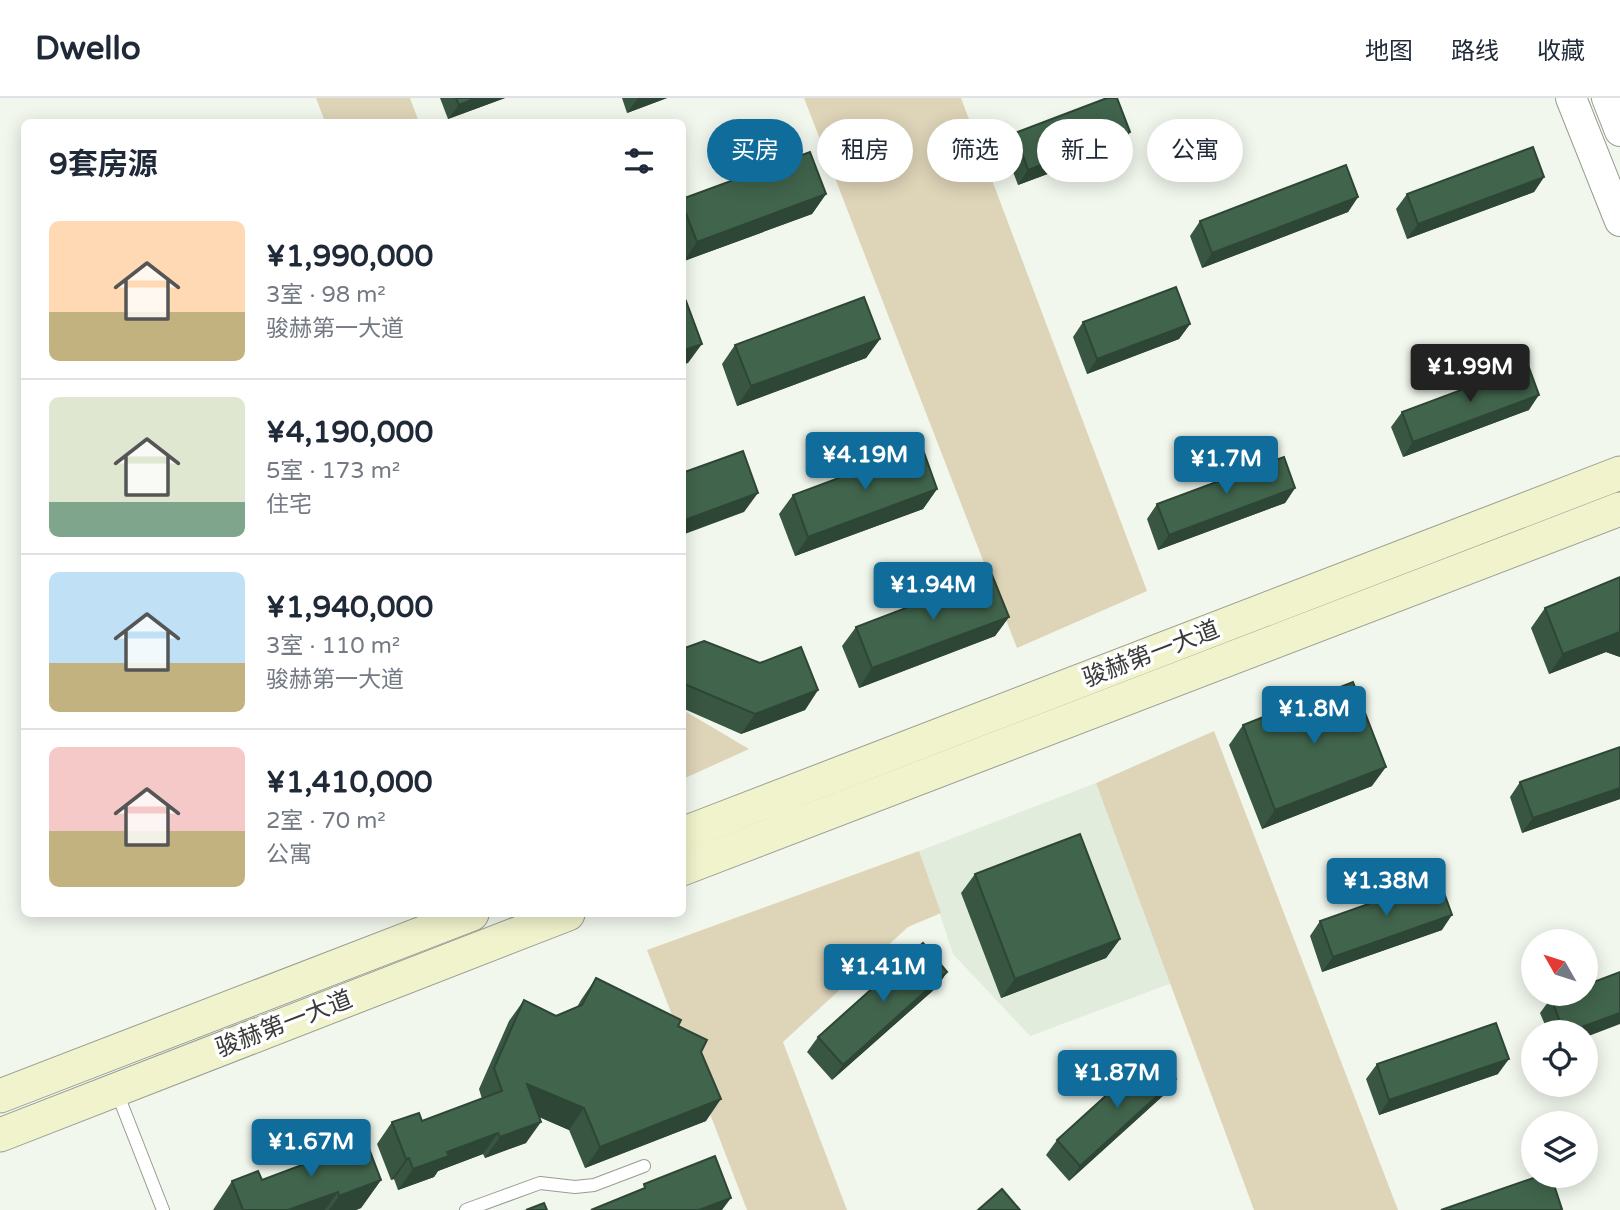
<!DOCTYPE html>
<html lang="zh">
<meta charset="utf-8">
<style>
body{margin:0;font-family:"Varela Round","Noto Sans SC",sans-serif;background:#f6f6f7;color:#1f2937;height:100vh;display:flex;flex-direction:column;font-size:26px;white-space:nowrap}
*{box-sizing:border-box;margin:0}
p{font-size:23px;color:#747a83}
.icon{flex:none;width:38px;height:38px;fill:none;stroke:currentColor;stroke-width:2;stroke-linecap:round;stroke-linejoin:round}
.map{position:relative;flex:1;overflow:hidden}
.drawer{position:absolute;left:21px;top:21px;width:665px;height:798px;display:flex;flex-direction:column;background:#fff;border-radius:10px;box-shadow:0 4px 18px #0003}
.drawer>*{flex:none}
.guide{position:absolute;left:707px;top:21px;width:665px;height:63px;display:flex;gap:14px}
.needle{width:46px;rotate:309deg}
.tools{position:absolute;left:1521px;top:831px;display:grid;gap:14px}
.tools a{display:grid;place-items:center;width:77px;height:77px;border-radius:50%;background:#fff;box-shadow:0 4px 18px #0003;font-size:35px}
.price{position:absolute;translate:-50% -60px;padding:0 16px;border-radius:7px;background:#0f6c9b;color:#fff;font-size:23px;line-height:46px;filter:drop-shadow(0 2px 4px #0008)}
.price::after{content:'';position:absolute;left:50%;top:42px;width:21px;height:16px;margin-left:-10px;background:inherit;clip-path:polygon(0 0,100% 0,50% 100%)}
.price.on{background:#222;color:#fff}
ul{padding:0;list-style:none}
li{display:flex;align-items:center;gap:21px;height:175px;padding:0 28px}
li+li{border-top:2px solid #e0e1e3}
li span{display:grid;place-items:center;flex:none;width:196px;height:140px;border-radius:10px;color:#555}
li>.icon{margin-inline-start:auto}
span .icon{width:84px;height:84px;fill:#fffc;stroke-width:1}
li b{font-size:30px}
h2{display:flex;justify-content:space-between;align-items:center;height:84px;padding:0 28px;font-size:30px}
.tag{padding:0 24px;border-radius:32px;background:#fff;box-shadow:0 4px 18px #0003;font-size:24px;line-height:63px}
.tag.on{background:#0f6c9b;color:#fff}
header{display:flex;align-items:center;gap:42px;box-sizing:border-box;height:98px;padding:0 35px;background:#fff;border-bottom:2px solid #e0e1e3}
header strong{font-size:33px}
nav{display:flex;gap:38px;margin-inline-start:auto;font-size:24px}
.map>svg:first-child{display:block}
.built{fill:#e2ecdc}
.green{fill:#ded4b8}
.lines{fill:none;stroke-linecap:round;stroke-linejoin:round}
.service-casing{stroke:#979c93;stroke-width:14}
.tertiary-casing{stroke:#979c93;stroke-width:32}
.secondary-casing{stroke:#979c93;stroke-width:35}
.service{stroke:#fff;stroke-width:12}
.tertiary{stroke:#fff;stroke-width:30}
.secondary{stroke:#f1f3cd;stroke-width:33}
.wall{fill:#385641}
.shaded-wall{fill:#2e4635}
.building{fill:#41644c;stroke:#2e4635;stroke-width:2}
.labels{text-anchor:middle;dominant-baseline:central;stroke-width:7;stroke-linejoin:round;paint-order:stroke}
.street-label{font-size:24px;fill:#383b37;stroke:#fff}
</style>
<header>
<strong>Dwello</strong>
<nav><a>地图</a><a>路线</a><a>收藏</a></nav>
</header>
<div class="map">
<svg width="1620" height="1112" viewBox="0 0 1620 1112">
<rect width="100%" height="100%" fill="#f1f7ed"/>
<path class="built" d="M1096 685 1172 885 1030 938 953 856 919 753Z"/>
<g class="green">
<path d="M316 0H410L419 24H325Z"/>
<path d="M804 0H961L1147 493 1017 550Z"/>
<path d="M683 612 749 651 683 681Z"/>
<path d="M1214 633 1398 1112H1254L1096 685Z"/>
<path d="M919 753 941 815 908 829 783 944 847 1112H747L647 852Z"/>
</g>
<g class="lines">
<defs>
<g id="service">
<path d="M116 992 163 1112"/>
<path d="M466 1112 540 1085 575 1089 594 1087 644 1068"/>
</g>
<g id="tertiary">
<path d="M1571 0 1620 123"/>
<path d="M1607 0 1620 33"/>
</g>
<g id="secondary">
<path d="M682 736 1620 375"/>
<path d="M682 771 1620 411"/>
<path d="M0 998 472 816"/>
<path d="M0 1037 568 816"/>
</g>
</defs>
<use href="#service" class="service-casing"/>
<use href="#tertiary" class="tertiary-casing"/>
<use href="#secondary" class="secondary-casing"/>
<use href="#service" class="service"/>
<use href="#tertiary" class="tertiary"/>
<use href="#secondary" class="secondary"/>
</g>
<g class="wall">
<path d="M440 0H505L448 21Z"/>
<path d="M622 0H667L627 15Z"/>
<path d="M1130 34 1120 49 1018 87 1004 50 1015 35Z"/>
<path d="M1544 79 1534 94 1407 141 1396 111 1407 96Z"/>
<path d="M826 96 812 116 684 163 682 160V101Z"/>
<path d="M1358 99 1348 114 1202 170 1190 138 1200 123Z"/>
<path d="M1083 224 1190 226 1179 241 1087 276 1073 239Z"/>
<path d="M880 241 866 260 737 308 722 266 735 247Z"/>
<path d="M1529 312 1403 359 1391 329 1402 314Z"/>
<path d="M1295 390 1285 405 1158 452 1147 421 1157 406Z"/>
<path d="M937 391 923 411 795 458 779 416 793 397Z"/>
<path d="M1620 479V559L1606 554 1549 576 1531 530 1545 510Z"/>
<path d="M1009 519 995 538 859 590 842 548 856 529Z"/>
<path d="M682 551 818 592 805 612 741 636 682 610Z"/>
<path d="M1243 627 1372 688 1262 731 1229 647Z"/>
<path d="M1620 649V701L1522 735 1510 699 1520 684Z"/>
<path d="M975 776 1120 841 1106 860 1001 900 961 795Z"/>
<path d="M1320 823 1442 832 1322 874 1310 838Z"/>
<path d="M947 874 937 889 832 982 807 954 818 939Z"/>
<path d="M596 880 678 928 701 954 706 1023 585 1070 569 1032 539 1019 526 1045 485 1060 483 1056 438 1073 434 1079 398 1092 394 1081 391 1082 377 1046 392 1024 422 1023 482 1001 479 991 509 923 524 902 556 918 577 909 581 902Z"/>
<path d="M1551 900 1586 934H1548L1540 915Z"/>
<path d="M1377 966 1498 976 1379 1017 1366 981Z"/>
<path d="M1165 996 1069 1083 1046 1057 1057 1042Z"/>
<path d="M339 1044 381 1082 361 1110 356 1112H213L232 1083 262 1082 331 1056Z"/>
</g>
<g class="shaded-wall">
<path d="M476 0H505L448 21 459 7Z"/>
<path d="M638 0H667L627 15Z"/>
<path d="M1130 34 1120 49 1018 87 1028 72Z"/>
<path d="M1544 79 1534 94 1407 141 1418 126Z"/>
<path d="M826 96 812 116 684 163 697 144Z"/>
<path d="M1358 99 1348 114 1202 170 1212 155Z"/>
<path d="M1190 226 1179 241 1087 276 1097 261Z"/>
<path d="M880 241 866 260 737 308 751 288Z"/>
<path d="M702 246 688 265 682 267V253Z"/>
<path d="M1539 297 1529 312 1403 359 1413 344Z"/>
<path d="M1295 390 1285 405 1158 452 1169 437Z"/>
<path d="M937 391 923 411 795 458 808 439Z"/>
<path d="M758 395 744 414 682 437V423Z"/>
<path d="M1009 519 995 538 859 590 872 570Z"/>
<path d="M1620 534V559L1606 554 1549 576 1563 556Z"/>
<path d="M818 592 805 612 741 636 755 616Z"/>
<path d="M1386 669 1372 688 1262 731 1275 712Z"/>
<path d="M1620 690V701L1522 735 1533 720Z"/>
<path d="M1452 817 1442 832 1322 874 1333 859Z"/>
<path d="M1120 841 1106 860 1001 900 1015 881Z"/>
<path d="M947 874 937 889 832 982 843 967Z"/>
<path d="M1620 915V926L1586 939V934H1568Z"/>
<path d="M1509 961 1498 976 1379 1017 1389 1002Z"/>
<path d="M1176 981 1165 996 1069 1083 1080 1068Z"/>
<path d="M527 986 584 1010 569 1032 512 1007Z"/>
<path d="M721 1001 706 1023 585 1070 600 1049Z"/>
<path d="M541 1024 526 1045 485 1060 500 1039Z"/>
<path d="M498 1035 483 1056 438 1073 434 1079 398 1092 413 1071 447 1054Z"/>
<path d="M409 1060 394 1081 391 1082 406 1061Z"/>
<path d="M381 1082 361 1110 356 1112H329L339 1098Z"/>
<path d="M338 1094 325 1112H288Z"/>
<path d="M731 1100 722 1112H699Z"/>
</g>
<g class="building">
<path d="M456 0H476L459 7Z"/>
<path d="M1107 0H1117L1130 34 1028 72 1015 35Z"/>
<path d="M1533 49 1544 79 1418 126 1407 96Z"/>
<path d="M810 54 826 96 697 144 682 105V101Z"/>
<path d="M1346 67 1358 99 1212 155 1200 123Z"/>
<path d="M1176 189 1190 226 1097 261 1083 224Z"/>
<path d="M864 199 880 241 751 288 735 247Z"/>
<path d="M686 203 702 246 682 253V205Z"/>
<path d="M1528 267 1539 297 1413 344 1402 314Z"/>
<path d="M922 349 937 391 808 439 793 397Z"/>
<path d="M743 353 758 395 682 423V375Z"/>
<path d="M1284 359 1295 390 1169 437 1157 406Z"/>
<path d="M992 477 1009 519 872 570 856 529Z"/>
<path d="M1620 479V534L1563 556 1545 510Z"/>
<path d="M704 543 760 565 801 549 818 592 755 616 682 585V551Z"/>
<path d="M1353 584 1386 669 1275 712 1243 627Z"/>
<path d="M1620 649V690L1533 720 1520 684Z"/>
<path d="M1080 736 1120 841 1015 881 975 776Z"/>
<path d="M1439 781 1452 817 1333 859 1320 823Z"/>
<path d="M923 845 947 874 843 967 818 939Z"/>
<path d="M1620 874V915L1568 934H1564L1551 900 1561 896H1586V887Z"/>
<path d="M596 880 681 922 678 928 707 942 701 954 721 1001 600 1049 584 1010 527 986 541 1024 500 1039 498 1035 447 1054 449 1058 413 1071 409 1060 406 1061 392 1024 419 1015 422 1023 502 993 494 970 524 902 556 918 582 907Z"/>
<path d="M1496 925 1509 961 1389 1002 1377 966Z"/>
<path d="M1153 955 1176 981 1080 1068 1057 1042Z"/>
<path d="M363 1035 381 1082 339 1098 338 1094 288 1112H243L232 1083 258 1073 262 1082 342 1052 339 1044Z"/>
<path d="M715 1058 731 1100 699 1112H591L645 1090 644 1086Z"/>
<path d="M1539 1078H1551L1562 1111 1559 1112H1441Z"/>
<path d="M1002 1091 1020 1112H978Z"/>
<path d="M544 1105 547 1112H526Z"/>
</g>
<g class="labels">
<g class="street-label">
<text transform="translate(1151 556) rotate(-21)">骏赫第一大道</text>
<text transform="translate(284 926) rotate(-21)">骏赫第一大道</text>
</g>
</g>
</svg>
<div class="tools">
<a><svg class="needle" viewBox="-14 -14 28 28"><path d="M0-13l5 13h-10z" fill="#e53935"/><path d="M0 13l5-13h-10z" fill="#747a83"/></svg></a>
<a><svg class="icon" aria-label="locate" viewBox="0 0 24 24"><circle cx="12" cy="12" r="6"/><path d="M12 2v4M12 18v4M2 12h4M18 12h4"/></svg></a>
<a><svg class="icon" aria-label="layers" viewBox="0 0 24 24"><path d="M12 4l9 5-9 5-9-5zM3 14l9 5 9-5"/></svg></a>
</div>
<b class="price on" style="left:1470px;top:306px">¥1.99M</b>
<b class="price" style="left:865px;top:394px">¥4.19M</b>
<b class="price" style="left:1226px;top:398px">¥1.7M</b>
<b class="price" style="left:933px;top:524px">¥1.94M</b>
<b class="price" style="left:1314px;top:648px">¥1.8M</b>
<b class="price" style="left:1386px;top:820px">¥1.38M</b>
<b class="price" style="left:883px;top:906px">¥1.41M</b>
<b class="price" style="left:1117px;top:1012px">¥1.87M</b>
<b class="price" style="left:311px;top:1081px">¥1.67M</b>
<div class="guide">
<a class="tag on">买房</a>
<a class="tag">租房</a>
<a class="tag">筛选</a>
<a class="tag">新上</a>
<a class="tag">公寓</a>
</div>
<section class="drawer">
<h2>9套房源<svg class="icon" aria-label="filters" viewBox="0 0 24 24"><path d="M4 7h16M4 17h16"/><circle cx="9" cy="7" r="2"/><circle cx="15" cy="17" r="2"/></svg></h2>
<ul>
<li><span style="background:linear-gradient(#ffd9b3 65%,#c2b280 0)"><svg class="icon" aria-label="home" viewBox="0 0 24 24"><path d="M3 11l9-7 9 7M6 9v11h12V9"/></svg></span><div><b>¥1,990,000</b><p>3室 · 98 m²</p><p>骏赫第一大道</p></div></li>
<li><span style="background:linear-gradient(#dfe7d0 75%,#7fa58c 0)"><svg class="icon" aria-label="home" viewBox="0 0 24 24"><path d="M3 11l9-7 9 7M6 9v11h12V9"/></svg></span><div><b>¥4,190,000</b><p>5室 · 173 m²</p><p>住宅</p></div></li>
<li><span style="background:linear-gradient(#bfe0f5 65%,#c2b280 0)"><svg class="icon" aria-label="home" viewBox="0 0 24 24"><path d="M3 11l9-7 9 7M6 9v11h12V9"/></svg></span><div><b>¥1,940,000</b><p>3室 · 110 m²</p><p>骏赫第一大道</p></div></li>
<li><span style="background:linear-gradient(#f6c9c9 60%,#c2b280 0)"><svg class="icon" aria-label="home" viewBox="0 0 24 24"><path d="M3 11l9-7 9 7M6 9v11h12V9"/></svg></span><div><b>¥1,410,000</b><p>2室 · 70 m²</p><p>公寓</p></div></li>
</ul>
</section>
</div>
